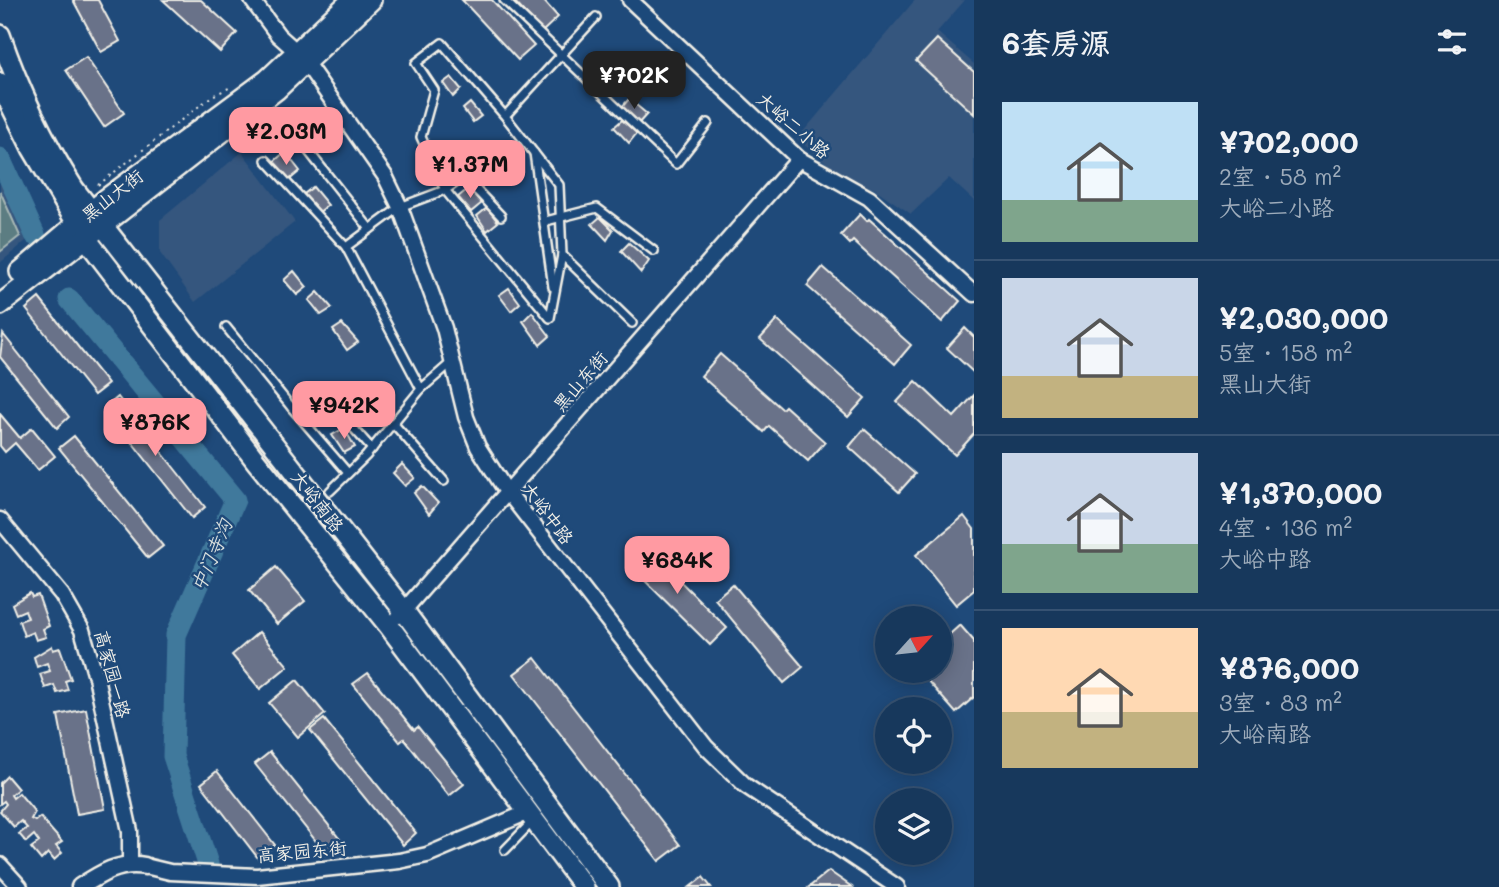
<!DOCTYPE html>
<html lang="zh">
<meta charset="utf-8">
<style>
body{margin:0;font-family:Mali,"LXGW WenKai TC",sans-serif;background:#244365;color:#f1f3f6;height:100vh;display:flex;flex-direction:column;font-size:26px;white-space:nowrap}
*{box-sizing:border-box;margin:0}
p{font-size:23px;color:#9eacbb}
.icon{flex:none;width:38px;height:38px;fill:none;stroke:currentColor;stroke-width:2;stroke-linecap:round;stroke-linejoin:round}
.map{position:relative;flex:1;overflow:hidden}
.panel{display:flex;flex-direction:column;background:#17385c;width:525px}
.panel>*{flex:none}
.needle{width:46px;rotate:63deg}
.controls{position:absolute;left:875px;top:606px;display:grid;gap:14px}
.controls a{display:grid;place-items:center;width:77px;height:77px;border-radius:50%;background:#17385c;box-shadow:0 4px 18px #0003,0 0 0 2px #365272;font-size:35px}
.price{position:absolute;translate:-50% -60px;padding:0 16px;border-radius:14px;background:#ff9aa2;color:#111;font-size:23px;line-height:46px;filter:drop-shadow(0 2px 4px #0008)}
.price::after{content:'';position:absolute;left:50%;top:42px;width:21px;height:16px;margin-left:-10px;background:inherit;clip-path:polygon(0 0,100% 0,50% 100%)}
.price.selected{background:#222;color:#fff}
ul{padding:0;list-style:none}
li{display:flex;align-items:center;gap:21px;height:175px;padding:0 28px}
li+li{border-top:2px solid #365272}
li span{display:grid;place-items:center;flex:none;width:196px;height:140px;border-radius:0px;color:#555}
li>.icon{margin-inline-start:auto}
span .icon{width:84px;height:84px;fill:#fffc;stroke-width:1}
li b{font-size:30px}
h2{display:flex;justify-content:space-between;align-items:center;height:84px;padding:0 28px;font-size:30px}
main{display:flex;flex:1;min-height:0}
.map>svg:first-child{display:block}
.built{fill:#35567e}
.green{fill:#5b7d82;stroke:#a8b7b5;stroke-width:2}
.lines{fill:none;stroke-linecap:round;stroke-linejoin:round}
.river{stroke:#41799c;stroke-width:21}
.building{fill:#697289;stroke:#f4f1e8;stroke-width:2}
.service-casing{stroke:#f4f1e8;stroke-width:12}
.minor-casing{stroke:#f4f1e8;stroke-width:19}
.tertiary-casing{stroke:#f4f1e8;stroke-width:21}
.secondary-casing{stroke:#f4f1e8;stroke-width:24}
.path{stroke:#f4f1e8;stroke-width:2;stroke-dasharray:2 5;stroke-linecap:butt}
.service{stroke:#1f4a7a;stroke-width:7}
.minor{stroke:#1f4a7a;stroke-width:14}
.tertiary{stroke:#1f4a7a;stroke-width:16}
.secondary{stroke:#1f4a7a;stroke-width:19}
.labels{text-anchor:middle;dominant-baseline:central;stroke-width:5;stroke-linejoin:round;paint-order:stroke}
.street-label{font-size:18px;fill:#f4f1e8;stroke:#1f4a7a}
.water-label{font-size:19px;font-style:italic;fill:#d9dfdd;stroke:#1f4a7a}
</style>
<main>
<div class="map">
<svg width="974" height="887" viewBox="0 0 974 887">
<rect width="100%" height="100%" fill="#1f4a7a"/>
<filter id="ink" filterUnits="userSpaceOnUse"><feTurbulence type="fractalNoise" baseFrequency=".0143" numOctaves="2"/><feDisplacementMap in="SourceGraphic" scale="14" xChannelSelector="R" yChannelSelector="G"/><feConvolveMatrix kernelMatrix="1 2 1 2 8 2 1 2 1" color-interpolation-filters="sRGB"/></filter>
<g filter="url(#ink)">
<g class="built">
<path d="M915 0H965L937 32 974 64V201L949 178 911 214 875 189 850 182 797 139Z"/>
<path d="M242 152 295 222 195 302 160 253V220Z"/>
<path d="M0 175 26 241 0 263Z"/>
</g>
<path class="green" d="M0 191 20 236 0 252Z"/>
<g class="lines">
<g class="river">
<path d="M0 158 35 235"/>
<path d="M69 299 235 500 176 635 173 756 208 864"/>
</g>
</g>
<g class="building">
<path d="M73 0H98L120 41 101 52Z"/>
<path d="M163 0H201L237 33 220 52Z"/>
<path d="M462 0H492L534 46 518 60Z"/>
<path d="M513 0H543L558 17 542 32Z"/>
<path d="M937 39 974 72V114L916 61Z"/>
<path d="M86 57 124 113 104 127 66 70Z"/>
<path d="M451 77 461 89 453 97 443 83Z"/>
<path d="M629 99 647 114 638 124 621 108Z"/>
<path d="M470 103 481 116 473 122 463 109Z"/>
<path d="M622 120 637 133 629 143 614 127Z"/>
<path d="M285 152 300 171 288 181 272 163Z"/>
<path d="M313 187 328 205 318 213 304 194Z"/>
<path d="M469 188 482 203 471 212 458 197Z"/>
<path d="M487 208 498 222 487 231 477 216Z"/>
<path d="M860 214 867 221 869 219 960 301 942 322 853 241 850 244 841 235Z"/>
<path d="M600 217 613 230 607 240 592 224Z"/>
<path d="M629 243 649 261 641 273 621 251Z"/>
<path d="M823 267 911 345 895 364 807 286Z"/>
<path d="M294 271 307 287 297 295 284 280Z"/>
<path d="M509 288 520 303 511 311 499 295Z"/>
<path d="M318 292 332 308 321 315 309 300Z"/>
<path d="M39 298 108 384 94 395 26 309Z"/>
<path d="M532 312 550 336 540 345 523 321Z"/>
<path d="M777 320 865 398 848 417 760 339Z"/>
<path d="M342 324 358 342 347 350 333 330Z"/>
<path d="M965 328 974 337V373L947 348Z"/>
<path d="M3 334 69 417 57 428 0 357Z"/>
<path d="M720 354 782 409 785 406 825 442 808 461 769 426 764 432 701 376Z"/>
<path d="M916 381 954 417 974 395V434L955 455 897 402Z"/>
<path d="M118 397 205 507 192 518 105 408Z"/>
<path d="M315 401 330 418 317 426 304 411Z"/>
<path d="M0 414 20 438 32 428 55 456 38 470 15 443 5 452 0 446Z"/>
<path d="M344 428 355 447 344 453 332 435Z"/>
<path d="M864 429 915 474 899 492 849 447Z"/>
<path d="M74 436 163 546 148 558 59 448Z"/>
<path d="M402 464 415 478 405 486 393 473Z"/>
<path d="M422 486 438 503 429 514 414 493Z"/>
<path d="M964 516 974 529V590L956 605 916 555Z"/>
<path d="M645 546 727 628 710 645 628 564Z"/>
<path d="M276 567 305 601 277 624 249 590Z"/>
<path d="M733 584 803 667 784 683 715 599Z"/>
<path d="M30 593 32 597 38 595 49 626 43 629 46 637 36 640 33 632 24 636 19 621 28 618 25 610 16 614 12 604Z"/>
<path d="M960 625 974 641V697L956 713 918 670H940V643Z"/>
<path d="M259 632 288 666 260 689 232 655Z"/>
<path d="M52 646 53 650 60 648 71 679 65 681 68 690 57 693 54 685 45 688 40 674 50 671 47 663 37 667 34 657Z"/>
<path d="M535 658 680 845 659 861 514 674Z"/>
<path d="M368 673 414 730 418 727 464 784 449 796 404 739 400 742 353 684Z"/>
<path d="M297 680 325 714 298 737 269 703Z"/>
<path d="M86 709 105 809 77 814 58 715Z"/>
<path d="M324 719 416 833 403 845 310 730Z"/>
<path d="M270 752 343 843 327 855 255 764Z"/>
<path d="M217 771 275 845 258 858 201 784Z"/>
<path d="M7 776 18 789 11 795 13 798 19 793 35 812 31 819 35 821 40 817 62 842 56 846 62 853 54 860 48 853 41 860 31 848 39 842 34 835 26 842 19 834 27 828 21 821 14 827 0 811 6 804 4 801 0 804V783Z"/>
<path d="M829 871 852 887H809Z"/>
<path d="M703 877 711 887H690Z"/>
</g>
<g class="lines">
<defs>
<g id="service">
<path d="M504 0 676 164 708 123"/>
<path d="M505 116 559 185 562 255 550 318 445 190 421 137 434 90 416 63 442 43 505 116 596 17"/>
<path d="M306 148 370 229"/>
<path d="M534 153 553 287"/>
<path d="M266 160 346 247 400 207 445 190 464 177 501 216"/>
<path d="M546 221 597 208 654 251"/>
<path d="M562 255 632 323"/>
<path d="M226 327 292 408"/>
<path d="M421 389 452 362"/>
<path d="M393 423 444 481"/>
<path d="M348 473 292 408 323 394 372 449"/>
<path d="M330 491 366 456 421 389 346 247"/>
<path d="M505 850 534 820"/>
</g>
<g id="minor">
<path d="M252 0 278 35 297 52"/>
<path d="M630 0 799 159 869 198 974 294"/>
<path d="M306 63 385 176 400 207 444 328 466 417 478 447 503 486 706 747 746 786 897 887"/>
<path d="M0 520 62 595 82 630 96 677 130 831V863"/>
<path d="M399 616 799 159"/>
<path d="M0 865 20 887"/>
<path d="M145 866 170 872 257 876 399 861 427 855 526 813"/>
</g>
<path id="tertiary" d="M80 887C100 874 120 861 145 866"/>
<g id="secondary">
<path d="M0 35C19 90 43 140 74 189L404 611 609 887"/>
<path d="M0 83 32 148 85 237 256 461 389 626 584 887"/>
<path d="M20 272 106 199 267 80 352 0"/>
<path d="M0 305 276 90 371 0"/>
</g>
</defs>
<use href="#service" class="service-casing"/>
<use href="#minor" class="minor-casing"/>
<use href="#tertiary" class="tertiary-casing"/>
<use href="#secondary" class="secondary-casing"/>
<path class="path" d="M98 185 212 96 231 87"/>
<use href="#service" class="service"/>
<use href="#minor" class="minor"/>
<use href="#tertiary" class="tertiary"/>
<use href="#secondary" class="secondary"/>
</g>
</g>
<g class="labels">
<g class="street-label">
<text transform="translate(794 125) rotate(41)">大峪二小路</text>
<text transform="translate(112 195) rotate(-38)">黑山大街</text>
<text transform="translate(580 381) rotate(-49)">黑山东街</text>
<text transform="translate(318 501) rotate(52)">大峪南路</text>
<text transform="translate(548 513) rotate(53)">大峪中路</text>
<text transform="translate(113 674) rotate(75)">高家园一路</text>
<text transform="translate(302 851) rotate(-5)">高家园东街</text>
</g>
<g class="water-label">
<text transform="translate(211 555) rotate(-67)">中门寺沟</text>
</g>
</g>
</svg>
<div class="controls">
<a><svg class="needle" viewBox="-14 -14 28 28"><path d="M0-13l5 13h-10z" fill="#e53935"/><path d="M0 13l5-13h-10z" fill="#9eacbb"/></svg></a>
<a><svg class="icon" aria-label="locate" viewBox="0 0 24 24"><circle cx="12" cy="12" r="6"/><path d="M12 2v4M12 18v4M2 12h4M18 12h4"/></svg></a>
<a><svg class="icon" aria-label="layers" viewBox="0 0 24 24"><path d="M12 4l9 5-9 5-9-5zM3 14l9 5 9-5"/></svg></a>
</div>
<b class="price selected" style="left:634px;top:111px">¥702K</b>
<b class="price" style="left:286px;top:167px">¥2.03M</b>
<b class="price" style="left:470px;top:200px">¥1.37M</b>
<b class="price" style="left:344px;top:441px">¥942K</b>
<b class="price" style="left:155px;top:458px">¥876K</b>
<b class="price" style="left:677px;top:596px">¥684K</b>
</div>
<section class="panel">
<h2>6套房源<svg class="icon" aria-label="filters" viewBox="0 0 24 24"><path d="M4 7h16M4 17h16"/><circle cx="9" cy="7" r="2"/><circle cx="15" cy="17" r="2"/></svg></h2>
<ul>
<li><span style="background:linear-gradient(#bfe0f5 70%,#7fa58c 0)"><svg class="icon" aria-label="home" viewBox="0 0 24 24"><path d="M3 11l9-7 9 7M6 9v11h12V9"/></svg></span><div><b>¥702,000</b><p>2室 · 58 m²</p><p>大峪二小路</p></div></li>
<li><span style="background:linear-gradient(#c9d6e8 70%,#c2b280 0)"><svg class="icon" aria-label="home" viewBox="0 0 24 24"><path d="M3 11l9-7 9 7M6 9v11h12V9"/></svg></span><div><b>¥2,030,000</b><p>5室 · 158 m²</p><p>黑山大街</p></div></li>
<li><span style="background:linear-gradient(#c9d6e8 65%,#7fa58c 0)"><svg class="icon" aria-label="home" viewBox="0 0 24 24"><path d="M3 11l9-7 9 7M6 9v11h12V9"/></svg></span><div><b>¥1,370,000</b><p>4室 · 136 m²</p><p>大峪中路</p></div></li>
<li><span style="background:linear-gradient(#ffd9b3 60%,#c2b280 0)"><svg class="icon" aria-label="home" viewBox="0 0 24 24"><path d="M3 11l9-7 9 7M6 9v11h12V9"/></svg></span><div><b>¥876,000</b><p>3室 · 83 m²</p><p>大峪南路</p></div></li>
</ul>
</section>
</main>
